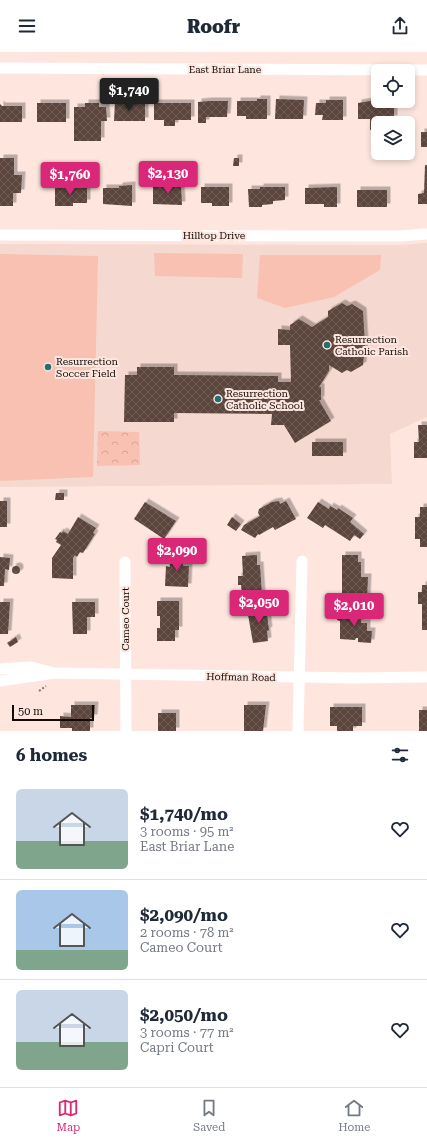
<!DOCTYPE html>
<meta charset="utf-8">
<style>
body{margin:0;font-family:"Roboto Serif",serif;background:#f6f6f7;color:#1f2937;height:100vh;display:flex;flex-direction:column;font-size:15px;white-space:nowrap}
*{box-sizing:border-box;margin:0}
p{font-size:13px;color:#747a83}
.icon{flex:none;width:22px;height:22px;fill:none;stroke:currentColor;stroke-width:2;stroke-linecap:round;stroke-linejoin:round}
.map{position:relative;height:679px;overflow:hidden}
.panel{display:flex;flex-direction:column;background:#fff;flex:1}
.panel>*{flex:none}
.controls{position:absolute;left:371px;top:12px;display:grid;gap:8px}
.controls a{display:grid;place-items:center;width:44px;height:44px;border-radius:6px;background:#fff;box-shadow:0 2px 6px #0003;font-size:20px}
.scale{position:absolute;left:12px;bottom:10px;width:82px;box-sizing:border-box;padding-left:4px;border:2px solid #130a07;border-top:0;font-size:11px;line-height:14px;white-space:nowrap;color:#130a07;-webkit-text-stroke:3px #fee6df;paint-order:stroke}
.price{position:absolute;translate:-50% -34px;padding:0 9px;border-radius:4px;background:#db2777;color:#fff;font-size:13px;line-height:26px;filter:drop-shadow(0 1px 2px #0008)}
.price::after{content:'';position:absolute;left:50%;top:24px;width:12px;height:9px;margin-left:-6px;background:inherit;clip-path:polygon(0 0,100% 0,50% 100%)}
.price.on{background:#222;color:#fff}
ul{padding:0;list-style:none}
li{display:flex;align-items:center;gap:12px;height:100px;padding:0 16px}
li+li{border-top:1px solid #e0e1e3}
li span{display:grid;place-items:center;flex:none;width:112px;height:80px;border-radius:6px;color:#555}
li>.icon{margin-inline-start:auto}
span .icon{width:48px;height:48px;fill:#fffc;stroke-width:1}
li b{font-size:17px}
h2{display:flex;justify-content:space-between;align-items:center;height:48px;padding:0 16px;font-size:17px}
header{display:flex;justify-content:space-between;align-items:center;height:52px;padding:0 16px;background:#fff;font-size:18px;font-weight:800}
.menu{display:flex;justify-content:space-around;align-items:center;height:56px;border-top:1px solid #e0e1e3;background:#fff;font-size:11px;color:#747a83}
.menu a{display:grid;justify-items:center;gap:2px}
.menu .on{color:#db2777}
.map>svg:first-child{display:block}
.built{fill:#f5d8cf}
.green{fill:#f8c1b1}
.park{fill:url(#park-crowns)}
.building{fill:url(#building-cross-hatch);filter:url(#shadow)}
.lines{fill:none;stroke-linecap:round;stroke-linejoin:round}
.path{stroke:#84746f;stroke-width:2;stroke-dasharray:2 2;stroke-linecap:butt}
.minor{stroke:#fff;stroke-width:11}
.poi-dot{fill:#246f70;stroke:#fee6df;stroke-width:1.5}
.labels{text-anchor:middle;dominant-baseline:central;stroke-width:4;stroke-linejoin:round;paint-order:stroke}
.street-label{font-size:10px;fill:#130a07;stroke:#fee6df}
.poi-label{font-size:10px;fill:#130a07;stroke:#fee6df;text-anchor:start}
</style>
<header><svg class="icon" aria-label="menu" viewBox="0 0 24 24"><path d="M4 6h16M4 12h16M4 18h16"/></svg>Roofr<svg class="icon" aria-label="share" viewBox="0 0 24 24"><path d="M12 15V3M7 8l5-5 5 5M5 13v7h14v-7"/></svg></header>
<div class="map">
<svg width="427" height="679" viewBox="0 0 427 679">
<defs>
<pattern id="park-crowns" width="20" height="18" patternUnits="userSpaceOnUse"><rect width="20" height="18" fill="#f8c1b1"/><path d="M2 6a3 3 0 1 1 6 0M12 15a3 3 0 1 1 6 0" fill="none" stroke="#d4a497"/></pattern>
<pattern id="building-cross-hatch" width="8" height="8" patternUnits="userSpaceOnUse"><rect width="8" height="8" fill="#5c443d"/><path d="M0 0l8 8M0 8l8-8" fill="none" stroke="#6e5b55"/></pattern>
<filter id="shadow"><feDropShadow dx="3.5" dy="-3.5" stdDeviation="0" flood-color="#0004"/></filter>
</defs>
<rect width="100%" height="100%" fill="#fee6df"/>
<path class="built" d="M427 191V365L390 382 392 432 0 435V192L401 193Z"/>
<g class="green">
<path d="M154 201 243 202 242 226 155 224Z"/>
<path d="M0 202 98 204 93 425 0 429Z"/>
<path d="M260 203H381L380 218 334 245 285 256 257 246Z"/>
</g>
<path class="park" d="M98 379 139 380 140 413 97 414Z"/>
<g class="building">
<path d="M257 47H267V67H246V64H237V49H257Z"/>
<path d="M276 47 304 48 303 67H275Z"/>
<path d="M326 48H343V68H322L323 63H315L316 51H326Z"/>
<path d="M376 48 381 51H394V67H383V71H378V79L370 78V67H358V51Z"/>
<path d="M115 49 145 51V69H114Z"/>
<path d="M209 49H228L227 65H206V71H198V50Z"/>
<rect x="37" y="51" width="29" height="19"/>
<path d="M85 51H99V55H106L107 69H101V89H74V55H85Z"/>
<path d="M154 51H191V68H175V74H164V68H154Z"/>
<path d="M0 52 2 54H22V70H0Z"/>
<rect x="421" y="80" width="6" height="15"/>
<path d="M0 106H14V123H22L21 141H13V154H0Z"/>
<path d="M234 106H239V114H233Z"/>
<path d="M425 113H427V152H418V142L424 141Z"/>
<path d="M132 133V154L103 152V136H119V134Z"/>
<path d="M181 133 182 153 153 152V134Z"/>
<path d="M87 134V151H73V154H55V135Z"/>
<path d="M201 135H229V154H212V151H201Z"/>
<path d="M260 135H285V148L273 149V152L262 153V155H249L248 137H260Z"/>
<path d="M337 135V155H324V152H305V136Z"/>
<rect x="357" y="138" width="30" height="17"/>
<path d="M342 251 347 254 352 252 363 259 365 293 363 313 351 320 347 318 342 321 329 313V319L319 335H321V348H319L331 369 295 391 284 373H271L272 362 174 361V370H124L125 323H137V315H174V323L278 324V330H291L290 293H278V277L290 278V273L299 267 312 275 328 265V259Z"/>
<path d="M418 373H427V406H414V390H419Z"/>
<rect x="312" y="390" width="31" height="14"/>
<path d="M56 441H64V448H55Z"/>
<rect x="0" y="449" width="7" height="26"/>
<path d="M279 449 280 452 286 449 296 467 275 478 273 475 259 483 258 482 255 486 241 478 244 473 260 464 258 461 259 457 272 450Z"/>
<path d="M145 450 176 469 164 487 134 467Z"/>
<path d="M318 450 329 457 330 454 337 458 338 456 353 466 350 470 364 482 360 487 354 483 350 489 325 473 323 476 307 466Z"/>
<path d="M420 455H427V495H420V487H415V465H420Z"/>
<path d="M78 465 96 476 93 481 95 482 83 501 80 500 77 505 75 503 73 506V527L52 526V506L61 493 56 490 57 488 55 487 60 480 62 481 63 479 68 482Z"/>
<path d="M232 465 241 472 236 479 227 473Z"/>
<path d="M170 501H183V514H189L188 535 165 534 166 514 170 515Z"/>
<path d="M257 503V513H260L262 543 242 544 241 533H238V524H243L242 504Z"/>
<path d="M342 503H358V510H361V525H368L367 548H342Z"/>
<path d="M0 505 10 506 9 518 5 517 4 534H0Z"/>
<circle cx="16" cy="518" r="4"/>
<path d="M422 533H427V578H422V552H418V540H422Z"/>
<path d="M157 549H179V578H175V589H157V576H160V564H157Z"/>
<path d="M0 550H10L8 582H0Z"/>
<path d="M72 550H95V565H87V582H73Z"/>
<path d="M266 555 269 578 267 579 268 589 253 591 247 557Z"/>
<path d="M338 559H362L361 571H367V579H372L371 591 358 590V586H356L355 588 340 587V569L337 568Z"/>
<path d="M16 585 18 590 10 595 7 591Z"/>
<path d="M71 653H95L94 666H90V679H72V676H60V664L71 665Z"/>
<path d="M244 653H266L263 679H244Z"/>
<path d="M330 655H362V674H353V679H337V674H330Z"/>
<rect x="419" y="658" width="8" height="21"/>
<rect x="158" y="661" width="18" height="18"/>
</g>
<g class="lines">
<path class="path" d="M39 639 46 634"/>
<g class="minor">
<path d="M0 16 427 18"/>
<path d="M0 183 400 184 427 182"/>
<path d="M125 510 126 679"/>
<path d="M0 617 31 615 51 620"/>
<path d="M0 629 55 621 354 626 427 625"/>
<path d="M298 679 302 509"/>
</g>
</g>
<g class="poi-dot">
<circle cx="327" cy="293" r="4"/>
<circle cx="48" cy="315" r="4"/>
<circle cx="218" cy="347" r="4"/>
</g>
<g class="labels">
<g class="street-label">
<text x="225" y="17">East Briar Lane</text>
<text x="214" y="183">Hilltop Drive</text>
<text transform="translate(125 567) rotate(-90)">Cameo Court</text>
<text transform="translate(241 625) rotate(1)">Hoffman Road</text>
</g>
<g class="poi-label">
<text x="335" y="287">Resurrection<tspan x="335" dy="12">Catholic Parish</tspan></text>
<text x="56" y="309">Resurrection<tspan x="56" dy="12">Soccer Field</tspan></text>
<text x="226" y="341">Resurrection<tspan x="226" dy="12">Catholic School</tspan></text>
</g>
</g>
</svg>
<div class="controls">
<a><svg class="icon" aria-label="locate" viewBox="0 0 24 24"><circle cx="12" cy="12" r="6"/><path d="M12 2v4M12 18v4M2 12h4M18 12h4"/></svg></a>
<a><svg class="icon" aria-label="layers" viewBox="0 0 24 24"><path d="M12 4l9 5-9 5-9-5zM3 14l9 5 9-5"/></svg></a>
</div>
<div class="scale">50 m</div>
<b class="price on" style="left:129px;top:60px">$1,740</b>
<b class="price" style="left:168px;top:143px">$2,130</b>
<b class="price" style="left:70px;top:144px">$1,760</b>
<b class="price" style="left:177px;top:520px">$2,090</b>
<b class="price" style="left:259px;top:572px">$2,050</b>
<b class="price" style="left:354px;top:575px">$2,010</b>
</div>
<section class="panel">
<h2>6 homes<svg class="icon" aria-label="filters" viewBox="0 0 24 24"><path d="M4 7h16M4 17h16"/><circle cx="9" cy="7" r="2"/><circle cx="15" cy="17" r="2"/></svg></h2>
<ul>
<li><span style="background:linear-gradient(#c9d6e8 65%,#7fa58c 0)"><svg class="icon" aria-label="home" viewBox="0 0 24 24"><path d="M3 11l9-7 9 7M6 9v11h12V9"/></svg></span><div><b>$1,740/mo</b><p>3 rooms · 95 m²</p><p>East Briar Lane</p></div><svg class="icon" aria-label="heart" viewBox="0 0 24 24"><path d="M12 20l-8-8c-3-5 5-10 8-4 3-6 11-1 8 4z"/></svg></li>
<li><span style="background:linear-gradient(#a9c7e8 75%,#7fa58c 0)"><svg class="icon" aria-label="home" viewBox="0 0 24 24"><path d="M3 11l9-7 9 7M6 9v11h12V9"/></svg></span><div><b>$2,090/mo</b><p>2 rooms · 78 m²</p><p>Cameo Court</p></div><svg class="icon" aria-label="heart" viewBox="0 0 24 24"><path d="M12 20l-8-8c-3-5 5-10 8-4 3-6 11-1 8 4z"/></svg></li>
<li><span style="background:linear-gradient(#c9d6e8 65%,#7fa58c 0)"><svg class="icon" aria-label="home" viewBox="0 0 24 24"><path d="M3 11l9-7 9 7M6 9v11h12V9"/></svg></span><div><b>$2,050/mo</b><p>3 rooms · 77 m²</p><p>Capri Court</p></div><svg class="icon" aria-label="heart" viewBox="0 0 24 24"><path d="M12 20l-8-8c-3-5 5-10 8-4 3-6 11-1 8 4z"/></svg></li>
</ul>
</section>
<nav class="menu">
<a class="on"><svg class="icon" aria-label="map" viewBox="0 0 24 24"><path d="M3 6l6-2 6 2 6-2v14l-6 2-6-2-6 2zM9 4v14M15 6v14"/></svg>Map</a>
<a><svg class="icon" aria-label="saved" viewBox="0 0 24 24"><path d="M7 4h10v16l-5-4-5 4z"/></svg>Saved</a>
<a><svg class="icon" aria-label="home" viewBox="0 0 24 24"><path d="M3 11l9-7 9 7M6 9v11h12V9"/></svg>Home</a>
</nav>
